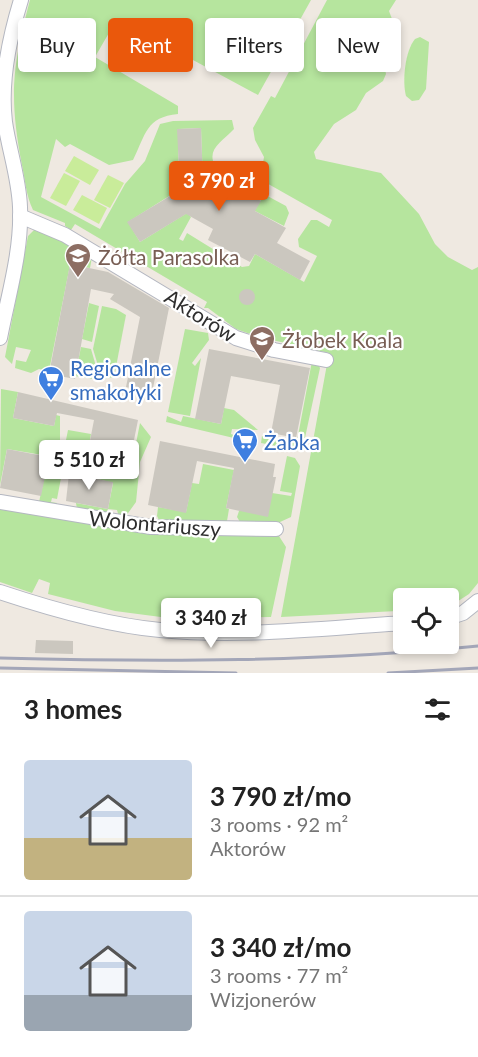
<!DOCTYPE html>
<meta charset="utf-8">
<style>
body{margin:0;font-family:Lato,sans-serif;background:#f6f6f6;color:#222;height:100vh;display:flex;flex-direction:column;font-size:22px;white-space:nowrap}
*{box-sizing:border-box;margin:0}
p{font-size:20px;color:#767676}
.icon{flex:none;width:33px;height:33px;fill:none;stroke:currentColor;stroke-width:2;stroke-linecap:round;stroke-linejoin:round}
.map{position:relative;height:673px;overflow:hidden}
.side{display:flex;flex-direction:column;background:#fff;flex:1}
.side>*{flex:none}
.banner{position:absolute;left:18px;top:18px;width:442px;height:54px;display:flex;gap:12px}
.buttons{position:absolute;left:393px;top:588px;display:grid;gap:12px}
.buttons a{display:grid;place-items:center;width:66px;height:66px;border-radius:6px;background:#fff;box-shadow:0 3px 9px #0003;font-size:30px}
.price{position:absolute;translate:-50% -51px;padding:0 14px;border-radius:6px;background:#fff;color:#222;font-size:20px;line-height:39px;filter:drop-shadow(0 2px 3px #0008)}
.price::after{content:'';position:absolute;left:50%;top:36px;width:18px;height:14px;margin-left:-9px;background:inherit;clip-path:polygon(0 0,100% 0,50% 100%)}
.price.selected{background:#ea580c;color:#fff}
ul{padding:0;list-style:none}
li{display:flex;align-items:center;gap:18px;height:150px;padding:0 24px}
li+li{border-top:2px solid #e0e0e0}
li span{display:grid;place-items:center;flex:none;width:168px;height:120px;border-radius:6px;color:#555}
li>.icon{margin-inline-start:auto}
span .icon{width:72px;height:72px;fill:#fffc;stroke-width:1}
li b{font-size:26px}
h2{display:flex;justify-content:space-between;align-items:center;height:72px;padding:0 24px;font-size:26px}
.chip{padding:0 21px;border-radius:6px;background:#fff;box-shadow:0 3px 9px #0003;font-size:21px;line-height:54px}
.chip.selected{background:#ea580c;color:#fff}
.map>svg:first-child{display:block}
.green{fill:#b6e59e}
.pitch{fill:#c9ec9a}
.building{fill:#cbc7bf}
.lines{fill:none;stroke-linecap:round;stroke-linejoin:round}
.street-casing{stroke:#b4b7c1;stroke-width:16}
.street{stroke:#fff;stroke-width:14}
.rail{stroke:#a3a6b8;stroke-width:3}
.labels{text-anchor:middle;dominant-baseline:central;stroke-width:4.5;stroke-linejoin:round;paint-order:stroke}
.education-label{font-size:21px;fill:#785e54;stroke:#fff;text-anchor:start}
.street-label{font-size:21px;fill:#2e2e2e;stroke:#fff}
.shop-label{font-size:21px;fill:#366cbe;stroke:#fff;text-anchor:start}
</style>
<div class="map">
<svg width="478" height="673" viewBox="0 0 478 673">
<rect width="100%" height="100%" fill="#efe9e1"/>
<g class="green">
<path d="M30 0H311L258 95 117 19 95 57 178 106V114C146 117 146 134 133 160L109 165 70 144 65 147 56 139 41 197 100 229 125 184 145 161 160 124 173 121 232 120 234 129C220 144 202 151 220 173L215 188 203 183 201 128 178 129 179 184 184 186 178 195 174 193 128 222 140 242 187 213 191 217 179 239 183 241 187 233 242 267 249 266 255 254 304 282 317 256 299 247 298 239 311 220H317L329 227 332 220 263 181 261 174 264 157 255 140 253 128 271 96 275 98 327 0H396L389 11 392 19 387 33 384 64 386 74 383 81 366 93 356 110 334 124 314 152 316 159 381 173 419 214 435 244 448 257 472 270 478 267V583L469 594 449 607 448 598H404L403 610 397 611 281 617 329 353 259 337 236 329 208 308H204L207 302 75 224 71 230 65 226V223L33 210C26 196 25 179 22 165 9 97 12 67 30 0Z"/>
<path d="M420 37 429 42 426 89 419 100 412 101 406 96C402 81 405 51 415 39Z"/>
<path d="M247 185 286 206 289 213 284 226 253 210 261 200 242 190Z"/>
<path d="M35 229 44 231 92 257 90 268 70 265 49 371 39 369 31 373 15 368 16 360 26 362 31 350 16 347 12 364 5 357 28 236Z"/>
<path d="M89 303 99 306 92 342 82 339Z"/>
<path d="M102 306 116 309 126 315 114 377 102 379 93 349Z"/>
<path d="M185 329 208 333 209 340 192 363 195 366 201 358 190 416 168 412Z"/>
<path d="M81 347 91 349 100 380 75 376Z"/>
<path d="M312 361 318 364 320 368 303 447 288 448 261 443 262 436 297 441Z"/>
<path d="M1 389 18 392 13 418 54 426 56 415 60 416V475L45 473 48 456 7 449 0 485Z"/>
<path d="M224 408 234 410 258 430 232 429 231 434 255 443 166 422 167 416 181 422 183 416 221 424Z"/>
<path d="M140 423 151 437 140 462 136 502 126 516 119 517 117 510 108 509 106 513 77 509 76 503 108 509 113 483 98 479 99 473 129 479Z"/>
<path d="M68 430 91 434 88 451 130 460 127 474 64 463 63 455 69 456 71 447 65 445Z"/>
<path d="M287 456 295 458 300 466 291 517 280 522H240L237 517 239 511 272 493 291 496 292 493 280 491Z"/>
<path d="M203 464 234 470 226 508 229 509 227 521 160 522 157 516 158 507 186 512 192 483 199 484Z"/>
<path d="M47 475 61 478 57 499 52 498 51 502 57 503 56 509 39 502 44 479H47Z"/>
<path d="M0 507 135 531 277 533 286 547 271 617 176 619 115 611 48 594 50 583 39 579 32 593 0 582Z"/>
</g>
<g class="pitch">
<path d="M74 156 99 170 90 185 65 171Z"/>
<path d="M64 173 80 181 66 206 50 198Z"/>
<path d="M108 175 124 183 110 208 94 200Z"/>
<path d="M82 195 107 208 99 224 73 210Z"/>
</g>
<g class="building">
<path d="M116 22 135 33 128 44 110 33Z"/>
<path d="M201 128 203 181 215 188 225 170 237 176 232 184 261 201 255 211 286 228 277 243 310 261 300 280 255 254 250 262 208 240 213 229 186 214 140 242 127 222 180 190 177 129Z"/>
<path d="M70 264 108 272 169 308 152 393 126 387 140 317 110 299 114 294 91 289 75 379 49 374Z"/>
<circle cx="247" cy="297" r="8"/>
<path d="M209 349 310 368 296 438 271 433 280 385 231 376 221 424 195 419Z"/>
<path d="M18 392 138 420 130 460 88 451 94 420 57 413 54 426 13 418Z"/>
<path d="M160 441 275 464 273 477H276L268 517 226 508 234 468 197 461 186 513 148 505Z"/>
<path d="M7 449 49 457 41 496 0 488Z"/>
<path d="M69 474 113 482 108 509 66 501Z"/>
<path d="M36 640 73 641V654L35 653Z"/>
</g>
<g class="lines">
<defs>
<g id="street">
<path d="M20 216 65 235 236 338 274 350 326 360"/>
<path d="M0 338C8 296 22 251 20 207 19 178 9 150 5 122 0 81 9 39 21 0"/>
<path d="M0 502 151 527 276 529"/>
<path d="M0 592C51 609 106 625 160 630 241 638 323 628 404 623"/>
<path d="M448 618 463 613 478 601"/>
</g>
</defs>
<use href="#street" class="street-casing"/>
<use href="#street" class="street"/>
<g class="rail">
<path d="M0 658C160 662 319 662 478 646"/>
<path d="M0 668 236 673"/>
<path d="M388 673 478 668"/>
</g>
</g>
<defs>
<symbol id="school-pin" viewBox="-11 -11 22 30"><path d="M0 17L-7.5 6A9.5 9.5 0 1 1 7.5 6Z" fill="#8d6e63" stroke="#fff"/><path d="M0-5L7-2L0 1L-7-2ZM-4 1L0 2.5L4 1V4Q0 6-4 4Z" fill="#fff"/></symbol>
<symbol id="supermarket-pin" viewBox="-11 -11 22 30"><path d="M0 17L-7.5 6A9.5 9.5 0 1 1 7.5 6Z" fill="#3f7fe0" stroke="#fff"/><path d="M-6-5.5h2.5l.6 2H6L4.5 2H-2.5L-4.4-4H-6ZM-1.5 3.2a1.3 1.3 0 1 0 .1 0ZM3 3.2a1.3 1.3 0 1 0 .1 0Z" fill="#fff"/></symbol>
</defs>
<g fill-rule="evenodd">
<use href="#school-pin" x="63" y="241" width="30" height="40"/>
<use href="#school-pin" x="247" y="324" width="30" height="40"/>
<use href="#supermarket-pin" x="36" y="364" width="30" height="40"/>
<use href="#supermarket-pin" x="230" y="426" width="30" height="40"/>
</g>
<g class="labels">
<g class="education-label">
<text x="98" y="256">Żółta Parasolka</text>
<text x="282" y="339">Żłobek Koala</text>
</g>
<g class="street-label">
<text transform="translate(201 315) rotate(32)">Aktorów</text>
<text transform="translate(155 523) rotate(5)">Wolontariuszy</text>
</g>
<g class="shop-label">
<text x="70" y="367">Regionalne<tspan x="70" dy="24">smakołyki</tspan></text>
<text x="264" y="441">Żabka</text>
</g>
</g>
</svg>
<div class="buttons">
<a><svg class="icon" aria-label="locate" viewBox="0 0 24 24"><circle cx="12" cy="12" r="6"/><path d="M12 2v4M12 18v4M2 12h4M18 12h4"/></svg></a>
</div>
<b class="price selected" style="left:219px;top:212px">3 790 zł</b>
<b class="price" style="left:89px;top:491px">5 510 zł</b>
<b class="price" style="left:211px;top:649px">3 340 zł</b>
<div class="banner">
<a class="chip">Buy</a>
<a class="chip selected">Rent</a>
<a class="chip">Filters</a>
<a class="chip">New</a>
</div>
</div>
<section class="side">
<h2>3 homes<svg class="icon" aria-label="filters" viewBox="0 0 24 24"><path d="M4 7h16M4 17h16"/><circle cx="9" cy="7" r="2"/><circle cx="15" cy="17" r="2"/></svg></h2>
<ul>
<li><span style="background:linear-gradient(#c9d6e8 65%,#c2b280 0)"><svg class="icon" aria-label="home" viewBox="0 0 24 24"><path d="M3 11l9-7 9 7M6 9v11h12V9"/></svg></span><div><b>3 790 zł/mo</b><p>3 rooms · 92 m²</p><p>Aktorów</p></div></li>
<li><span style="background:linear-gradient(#c9d6e8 70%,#9aa5b1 0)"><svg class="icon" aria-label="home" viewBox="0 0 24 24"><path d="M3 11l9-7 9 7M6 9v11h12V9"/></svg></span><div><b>3 340 zł/mo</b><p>3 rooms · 77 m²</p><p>Wizjonerów</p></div></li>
</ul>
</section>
